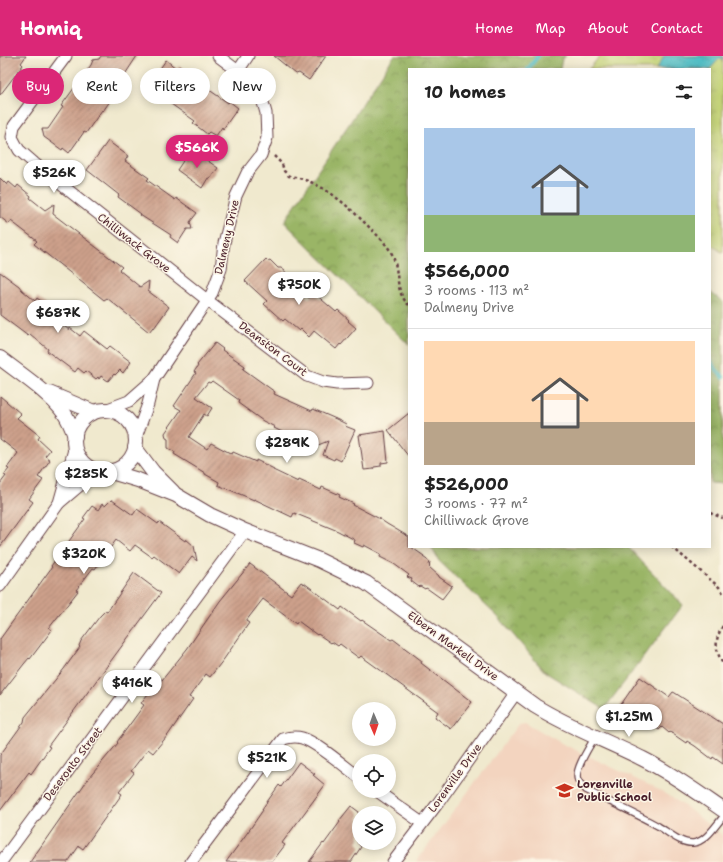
<!DOCTYPE html>
<meta charset="utf-8">
<style>
body{margin:0;font-family:"Shantell Sans",sans-serif;background:#f2f2f2;color:#222;height:100vh;display:flex;flex-direction:column;font-size:15px;white-space:nowrap}
*{box-sizing:border-box;margin:0}
p{font-size:13px;color:#767676}
.icon{flex:none;width:22px;height:22px;fill:none;stroke:currentColor;stroke-width:2;stroke-linecap:round;stroke-linejoin:round}
.map{position:relative;flex:1;overflow:hidden}
.sheet{position:absolute;left:408px;top:12px;width:303px;height:480px;display:flex;flex-direction:column;background:#fff;border-radius:0px;box-shadow:0 2px 10px #0003}
.sheet>*{flex:none}
.guide{position:absolute;left:12px;top:12px;width:336px;height:36px;display:flex;gap:8px}
.needle{width:26px;rotate:178deg}
.buttons{position:absolute;left:352px;top:646px;display:grid;gap:8px}
.buttons a{display:grid;place-items:center;width:44px;height:44px;border-radius:50%;background:#fff;box-shadow:0 2px 10px #0003;font-size:20px}
.price{position:absolute;translate:-50% -34px;padding:0 9px;border-radius:14px;background:#fff;color:#222;font-size:13px;line-height:26px;filter:drop-shadow(0 1px 2px #0008)}
.price::after{content:'';position:absolute;left:50%;top:24px;width:12px;height:9px;margin-left:-6px;background:inherit;clip-path:polygon(0 0,100% 0,50% 100%)}
.price.current{background:#db2777;color:#fff}
ul{padding:0;list-style:none}
li{display:grid;align-content:center;gap:8px;height:212px;padding:0 16px}
li+li{border-top:1px solid #e0e0e0}
li span{display:grid;place-items:center;height:124px;border-radius:0px;color:#555}
li>.icon{margin-inline-start:auto}
span .icon{width:72px;height:72px;fill:#fffc;stroke-width:1}
li b{font-size:17px}
h2{display:flex;justify-content:space-between;align-items:center;height:48px;padding:0 16px;font-size:17px}
.chip{padding:0 14px;border-radius:18px;background:#fff;box-shadow:0 2px 10px #0003;font-size:14px;line-height:36px}
.chip.current{background:#db2777;color:#fff}
header{display:flex;align-items:center;gap:24px;box-sizing:border-box;height:56px;padding:0 20px;background:#db2777;color:#fff}
header strong{font-size:19px}
nav{display:flex;gap:22px;margin-inline-start:auto;font-size:14px}
.map>svg:first-child{display:block}
.built{fill:#f3d4bf}
.grass{fill:url(#grass-tufts);stroke:#867950}
.forest{fill:url(#forest-crowns);stroke:#726a48}
.water{fill:url(#water-ripples);stroke:#4c6e78}
.lines{fill:none;stroke-linecap:round;stroke-linejoin:round}
.stream{stroke:#4ebdc5;stroke-width:4}
.building{fill:url(#building-hatch)}
.service-casing{stroke:#633d43;stroke-width:8}
.minor-casing{stroke:#633d43;stroke-width:13}
.tertiary-casing{stroke:#633d43;stroke-width:16}
.path{stroke:#633d43;stroke-width:2.5;stroke-dasharray:3 3;stroke-linecap:butt}
.service{stroke:#fff;stroke-width:5.5}
.minor{stroke:#fff;stroke-width:11}
.tertiary{stroke:#fff;stroke-width:14}
.labels{text-anchor:middle;dominant-baseline:central;stroke-width:3;stroke-linejoin:round;paint-order:stroke}
.street-label{font-size:11px;fill:#4a1f2b;stroke:#fcf5e5}
.poi-label{font-size:11px;font-weight:bold;fill:#4a1f2b;stroke:#fcf5e5;text-anchor:start}
</style>
<header>
<strong>Homiq</strong>
<nav><a>Home</a><a>Map</a><a>About</a><a>Contact</a></nav>
</header>
<div class="map">
<svg width="723" height="806" viewBox="0 0 723 806">
<defs>
<pattern id="grass-tufts" width="24" height="20" patternUnits="userSpaceOnUse"><rect width="24" height="20" fill="#c3d375"/><path d="M3 7l-1-3M5 7V3M7 7l1-3M15 17l-1-3M17 17v-4M19 17l1-3" fill="none" stroke="#a9b565"/></pattern>
<pattern id="forest-crowns" width="20" height="18" patternUnits="userSpaceOnUse"><rect width="20" height="18" fill="#9ab566"/><path d="M2 6a3 3 0 1 1 6 0M12 15a3 3 0 1 1 6 0" fill="none" stroke="#809354"/></pattern>
<pattern id="water-ripples" width="26" height="14" patternUnits="userSpaceOnUse"><rect width="26" height="14" fill="#4ebdc5"/><path d="M2 4q2-2 4 0t4 0M15 11q2-2 4 0t4 0" fill="none" stroke="#4399a0"/></pattern>
<pattern id="building-hatch" width="6" height="6" patternUnits="userSpaceOnUse"><rect width="6" height="6" fill="#cda08b"/><path d="M-1 1l2-2M0 6l6-6M5 7l2-2" fill="none" stroke="#a88272"/></pattern>
</defs>
<rect width="100%" height="100%" fill="#fcf5e5"/>
<filter id="ink" filterUnits="userSpaceOnUse"><feTurbulence type="fractalNoise" baseFrequency=".025" numOctaves="2"/><feDisplacementMap in="SourceGraphic" scale="8" xChannelSelector="R" yChannelSelector="G"/><feConvolveMatrix kernelMatrix="1 2 1 2 8 2 1 2 1" color-interpolation-filters="sRGB"/></filter>
<filter id="wash" filterUnits="userSpaceOnUse"><feTurbulence type="fractalNoise" baseFrequency=".012" numOctaves="4" result="noise"/><feDisplacementMap in="SourceGraphic" scale="16" xChannelSelector="R" yChannelSelector="G"/><feGaussianBlur stdDeviation="0.9" result="paint"/><feColorMatrix in="noise" values="0 0 0 0 0 0 0 0 0 0 0 0 0 0 0 0 0 1.4 0 .05"/><feComposite in="paint" operator="in"/></filter>
<g filter="url(#wash)">
<rect width="100%" height="100%" fill="#f0e9ce"/>
<path class="built" d="M525 666 563 688 649 729 668 739 686 751 723 780V806H416L519 667Z"/>
<path class="grass" d="M600 0H723V197L710 188V13H589Z"/>
<g class="forest">
<path d="M394 0H566L562 3 560 13H409V289L284 166Z"/>
<path d="M710 236 723 246V428L710 427Z"/>
<path d="M431 491H628L683 549 604 653 545 616 498 561 439 505Z"/>
</g>
<path class="water" d="M664 0H723V3H719L710 13H657Z"/>
<g class="lines">
<g class="stream">
<path d="M528 13 538 0"/>
<path d="M710 304 715 312 723 321"/>
</g>
</g>
<g id="blocks">
<g class="building">
<path d="M0 0H26L21 7 23 9 0 39Z"/>
<path d="M101 0H137L116 32 118 34 103 55 102 54 86 77 84 76 69 97 63 92 62 94 44 81 42 73H48L63 51 61 50 91 9 93 4 99 3Z"/>
<path d="M274 0H326L309 24 299 17 296 18Z"/>
<path d="M166 4 177 13 179 10 206 29 205 31 228 47 229 45 238 52 223 73 222 71 216 80 209 76 207 78 193 67 195 65 147 31Z"/>
<path d="M108 85 128 100 125 105 149 122 147 124 175 144 176 142 197 157 190 166 192 173H187L178 187 170 181 171 179 140 159 141 158 118 141 119 139 87 114Z"/>
<path d="M191 93 218 112 210 123 208 122 202 132 177 114Z"/>
<path d="M0 122 7 129 9 126 16 132 18 129 31 140 30 142 45 154 54 148 53 158 122 211 119 214 140 231 149 225 148 235 169 251 154 272 153 271 149 276 107 242 104 244 34 188 37 185 11 165 9 168 0 161Z"/>
<path d="M266 203 268 205 270 204 278 212H281L285 215 286 224H291L295 227V229L309 242 314 237 336 256 338 254 349 264 348 265 356 272 341 289 340 288 336 293 314 275 309 281 301 273 299 275 285 263 283 265 264 248 267 245 245 225Z"/>
<path d="M0 216 19 230 22 234 35 245 37 242 57 257 54 262 69 274 70 272 80 280 84 275 107 293 110 290 131 306 123 317 120 314 115 319 114 318 108 325 101 320 99 323 98 321 96 323 86 315 84 317 78 312 75 316 47 295 48 293 30 278 28 280 0 259Z"/>
<path d="M215 287 223 293 222 294 245 310 243 313 275 336 274 338 312 355 313 353 336 363 346 368 345 370 355 374 341 405 335 402 334 404 323 399 328 385 311 392 307 390 306 388 274 372 275 371 263 365 238 347 239 344 212 325 210 327 208 326 196 341 212 352 207 360 204 358 189 381 207 393 211 387 232 398 233 396 256 406V404L274 413 273 414 298 426 299 424 321 434 322 431 340 439 339 441 354 448 353 449 378 462 387 468 409 481V491H411L424 500 423 501 430 506 429 509 430 510 429 511 439 520V521L452 530 442 543 428 533 426 532 425 533 420 530 419 531 411 525 412 523 407 521 409 519 394 508 380 501 381 498 364 489 363 491 354 487 355 484 338 475 294 457 292 461 254 443V444L218 429 219 426 205 418V417L174 398 175 396 168 392V383L166 382 165 377 181 354 174 350 196 317 194 316 198 310 197 309Z"/>
<path d="M0 340 21 358 17 362 40 380 38 383 50 394 45 400 50 404 38 421 43 424 29 443 33 446 0 491V428L6 420 4 419 9 413 7 412 18 397 0 383Z"/>
<path d="M409 357V401L388 374Z"/>
<path d="M385 375 388 406 381 407V410L374 411 373 413 364 414 359 379Z"/>
<path d="M111 444H112L133 459 137 453 158 468 159 466 185 485 186 483 194 490 197 505 192 501 179 518 154 499 152 501 135 489 130 495 116 484 95 513 93 512 76 534 78 535 49 572 52 574 30 603 29 602 24 608 0 639V583L52 511 51 510 85 463 83 462 92 450 98 454 102 448 105 450Z"/>
<path d="M250 508 291 539 301 526 304 528V527L340 554 342 551 361 565 362 564 391 584 393 583 422 605 421 607 472 646 451 673 435 661 438 656 361 600 359 602 340 588 338 590 332 586 331 587 318 578 317 579 298 565 296 568 263 543 246 565 249 567 224 603 210 621 206 618 189 641 193 643 168 679 153 697 148 693 131 715 134 717 119 736 122 738 83 793 79 790 68 806H30L88 723 118 687 117 686 144 649 141 647 144 643 160 623 162 624 187 593 220 545Z"/>
<path d="M134 517 161 537 48 690 50 691 31 718 29 716 0 755V699L24 666 25 661 64 613 80 591 79 590 81 585 100 560 105 555 107 556Z"/>
<path d="M640 621 669 641 673 636 675 637 723 668V708L713 701 712 703 695 690 687 685 686 687 670 676 669 677 662 671 659 674 643 662 642 665 633 658 632 659 620 650Z"/>
<path d="M299 706 315 718 313 719 325 729 282 787 285 789 272 806H226L250 773 263 754 262 753 279 729 281 731Z"/>
<path d="M351 750 359 756V783L357 786 361 791 351 806H309L323 787 324 788 340 766 339 765Z"/>
</g>
</g>
</g>
<g filter="url(#ink)">
<use href="#blocks" fill-opacity="0" stroke="#633d43" stroke-width="1"/>
<g class="lines">
<defs>
<path id="service" d="M595 681C590 690 573 715 578 724 580 728 584 731 586 734 610 746 635 757 658 770 668 776 681 788 693 787 706 786 715 770 723 761"/>
<g id="minor">
<path d="M66 0 14 70 12 81 19 94 34 107 207 244 307 320 323 326 337 328 368 327"/>
<path d="M238 15 248 0"/>
<path d="M105 354 129 345 154 323 212 237 221 213 224 187 236 140 247 117 261 99 267 82 266 57 260 36 238 15 218 0"/>
<path d="M136 381 148 348 154 323"/>
<path d="M59 447 75 390"/>
<path d="M0 530 59 447 98 414"/>
<path d="M377 735 422 767"/>
<path d="M1 806 245 475"/>
<path d="M191 806 283 683C289 681 296 680 302 682 318 687 344 710 359 721"/>
<path d="M393 806 438 747 516 637"/>
</g>
<g id="tertiary">
<path d="M0 302C19 317 50 337 64 357 69 364 72 372 75 380"/>
<path d="M49 337 94 356"/>
<circle cx="105" cy="385" r="31"/>
<path d="M135 392 153 416 173 436"/>
<path d="M108 415 138 424 176 439 210 459 245 475 319 504 366 527 535 650C569 671 607 685 643 703 671 717 697 736 723 754"/>
</g>
</defs>
<use href="#service" class="service-casing"/>
<use href="#minor" class="minor-casing"/>
<use href="#tertiary" class="tertiary-casing"/>
<g class="path">
<path d="M274 100 282 108 284 115 289 120C321 124 348 150 370 172 378 180 387 188 392 198 400 215 394 236 409 249"/>
<path d="M710 457 723 462"/>
<path d="M672 491 719 531 723 537"/>
<path d="M723 570C714 584 715 594 723 608"/>
</g>
<use href="#service" class="service"/>
<use href="#minor" class="minor"/>
<use href="#tertiary" class="tertiary"/>
</g>
</g>
<defs>
<symbol id="school-bare" viewBox="-9 -9 18 18"><path d="M0-5L7-2L0 1L-7-2ZM-4 1L0 2.5L4 1V4Q0 6-4 4Z" fill="#c8321e" stroke="#fcf5e5" stroke-width="2.5" paint-order="stroke"/></symbol>
</defs>
<g fill-rule="evenodd">
<use href="#school-bare" x="552" y="722" width="25" height="25"/>
</g>
<g class="labels">
<g class="street-label">
<text transform="translate(227 181) rotate(-77)">Dalmeny Drive</text>
<text transform="translate(134 187) rotate(38)">Chilliwack Grove</text>
<text transform="translate(273 293) rotate(37)">Deanston Court</text>
<text transform="translate(453 590) rotate(36)">Elbern Markell Drive</text>
<text transform="translate(73 708) rotate(-53)">Deseronto Street</text>
<text transform="translate(455 722) rotate(-54)">Lorenville Drive</text>
</g>
<g class="poi-label">
<text x="577" y="728">Lorenville<tspan x="577" dy="13">Public School</tspan></text>
</g>
</g>
</svg>
<div class="buttons">
<a><svg class="needle" viewBox="-14 -14 28 28"><path d="M0-13l5 13h-10z" fill="#e53935"/><path d="M0 13l5-13h-10z" fill="#767676"/></svg></a>
<a><svg class="icon" aria-label="locate" viewBox="0 0 24 24"><circle cx="12" cy="12" r="6"/><path d="M12 2v4M12 18v4M2 12h4M18 12h4"/></svg></a>
<a><svg class="icon" aria-label="layers" viewBox="0 0 24 24"><path d="M12 4l9 5-9 5-9-5zM3 14l9 5 9-5"/></svg></a>
</div>
<b class="price current" style="left:197px;top:113px">$566K</b>
<b class="price" style="left:54px;top:138px">$526K</b>
<b class="price" style="left:299px;top:250px">$750K</b>
<b class="price" style="left:58px;top:278px">$687K</b>
<b class="price" style="left:287px;top:408px">$289K</b>
<b class="price" style="left:86px;top:439px">$285K</b>
<b class="price" style="left:84px;top:519px">$320K</b>
<b class="price" style="left:132px;top:648px">$416K</b>
<b class="price" style="left:629px;top:682px">$1.25M</b>
<b class="price" style="left:267px;top:723px">$521K</b>
<div class="guide">
<a class="chip current">Buy</a>
<a class="chip">Rent</a>
<a class="chip">Filters</a>
<a class="chip">New</a>
</div>
<section class="sheet">
<h2>10 homes<svg class="icon" aria-label="filters" viewBox="0 0 24 24"><path d="M4 7h16M4 17h16"/><circle cx="9" cy="7" r="2"/><circle cx="15" cy="17" r="2"/></svg></h2>
<ul>
<li><span style="background:linear-gradient(#a9c7e8 70%,#8fb573 0)"><svg class="icon" aria-label="home" viewBox="0 0 24 24"><path d="M3 11l9-7 9 7M6 9v11h12V9"/></svg></span><div><b>$566,000</b><p>3 rooms · 113 m²</p><p>Dalmeny Drive</p></div></li>
<li><span style="background:linear-gradient(#ffd9b3 65%,#b9a48a 0)"><svg class="icon" aria-label="home" viewBox="0 0 24 24"><path d="M3 11l9-7 9 7M6 9v11h12V9"/></svg></span><div><b>$526,000</b><p>3 rooms · 77 m²</p><p>Chilliwack Grove</p></div></li>
</ul>
</section>
</div>
